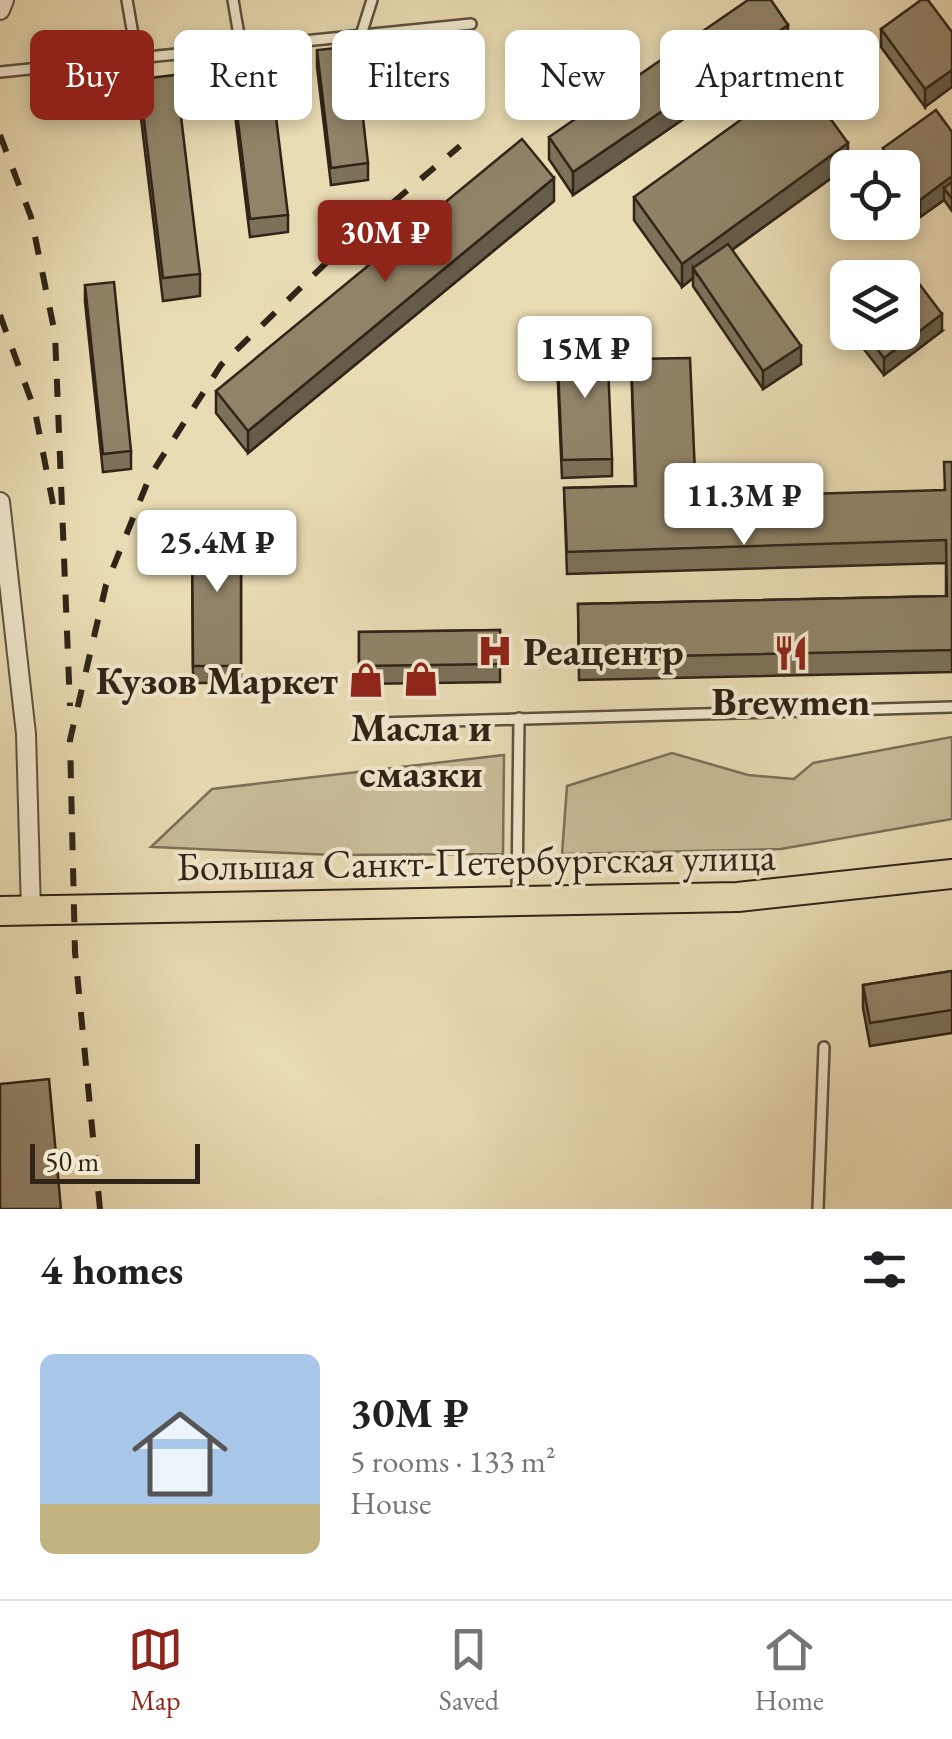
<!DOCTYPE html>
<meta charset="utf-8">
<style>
body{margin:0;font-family:"EB Garamond",serif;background:#f6f6f6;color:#202124;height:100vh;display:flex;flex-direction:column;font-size:38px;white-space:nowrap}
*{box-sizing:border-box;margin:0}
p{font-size:32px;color:#757577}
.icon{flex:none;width:55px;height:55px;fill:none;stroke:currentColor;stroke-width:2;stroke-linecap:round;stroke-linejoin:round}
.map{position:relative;height:1209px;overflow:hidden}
.sheet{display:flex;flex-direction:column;background:#fff;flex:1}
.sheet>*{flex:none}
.top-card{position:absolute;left:30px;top:30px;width:892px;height:90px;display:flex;gap:20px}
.buttons{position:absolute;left:830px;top:150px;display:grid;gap:20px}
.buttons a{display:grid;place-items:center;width:90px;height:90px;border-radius:15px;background:#fff;box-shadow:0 5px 15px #0003;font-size:50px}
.scale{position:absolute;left:30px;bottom:25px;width:170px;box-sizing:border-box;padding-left:10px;border:5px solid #2f2417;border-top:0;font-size:28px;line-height:35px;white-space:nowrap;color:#2f2417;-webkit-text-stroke:8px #f1e8ce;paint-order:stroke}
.price{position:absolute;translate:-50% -85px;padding:0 22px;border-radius:10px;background:#fff;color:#222;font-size:32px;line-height:65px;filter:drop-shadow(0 2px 5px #0008)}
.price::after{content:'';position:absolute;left:50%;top:60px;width:30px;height:22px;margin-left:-15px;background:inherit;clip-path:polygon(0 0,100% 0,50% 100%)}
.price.selected{background:#8f2418;color:#fff}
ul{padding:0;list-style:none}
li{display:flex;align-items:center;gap:30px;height:250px;padding:0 40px}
li span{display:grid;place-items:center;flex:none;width:280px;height:200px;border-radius:15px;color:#555}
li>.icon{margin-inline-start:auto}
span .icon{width:120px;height:120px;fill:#fffc;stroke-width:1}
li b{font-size:42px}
h2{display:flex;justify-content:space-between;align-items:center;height:120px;padding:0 40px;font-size:42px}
.chip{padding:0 35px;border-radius:15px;background:#fff;box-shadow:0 5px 15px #0003;font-size:35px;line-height:90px}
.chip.selected{background:#8f2418;color:#fff}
.menu{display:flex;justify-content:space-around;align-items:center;height:140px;border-top:2px solid #e0e0e0;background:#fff;font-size:28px;color:#757577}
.menu a{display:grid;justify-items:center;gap:5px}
.menu .selected{color:#8f2418}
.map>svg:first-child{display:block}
.green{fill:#c9bc98;stroke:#7c7058;stroke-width:2.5}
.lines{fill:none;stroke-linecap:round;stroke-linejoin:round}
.lane-casing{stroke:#5e523e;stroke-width:14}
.street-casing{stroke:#5e523e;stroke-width:22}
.primary-casing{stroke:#2f2417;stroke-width:32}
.lane{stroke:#f1e8ce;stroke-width:9}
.street{stroke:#f1e8ce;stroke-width:18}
.primary{stroke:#e9dbb3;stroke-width:28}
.rail{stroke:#2f2417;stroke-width:6;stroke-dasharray:18 18;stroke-linecap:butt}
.wall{fill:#7c7159;stroke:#2f2417;stroke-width:2.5}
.shaded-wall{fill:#655c49;stroke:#2f2417;stroke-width:2.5}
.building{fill:#908368;stroke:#2f2417;stroke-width:2.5}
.labels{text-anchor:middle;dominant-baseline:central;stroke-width:8;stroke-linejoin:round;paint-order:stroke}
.poi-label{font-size:40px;font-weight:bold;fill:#2f2417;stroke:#f1e8ce}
.street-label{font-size:40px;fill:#2f2417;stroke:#f1e8ce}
</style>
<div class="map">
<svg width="952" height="1209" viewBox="0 0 952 1209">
<rect width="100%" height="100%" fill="#e9dbb3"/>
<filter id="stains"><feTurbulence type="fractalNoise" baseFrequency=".002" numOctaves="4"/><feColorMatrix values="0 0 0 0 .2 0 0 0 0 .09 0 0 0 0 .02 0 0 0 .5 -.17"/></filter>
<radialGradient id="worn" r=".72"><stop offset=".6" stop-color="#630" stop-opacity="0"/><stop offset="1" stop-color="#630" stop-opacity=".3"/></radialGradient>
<g class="green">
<path d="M952 737V819L781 849 562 854 567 786 672 753 748 775 794 779 813 763Z"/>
<path d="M504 755 503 854 333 855 151 847 212 789Z"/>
</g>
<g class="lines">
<defs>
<g id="lane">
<path d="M127 0 137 58"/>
<path d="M233 0 241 47"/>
<path d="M361 35 372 0"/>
<path d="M0 72 471 24"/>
<path d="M378 723 952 707"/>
<path d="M517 895 519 718"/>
<path d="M818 1209 824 1047"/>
</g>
<g id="street">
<path d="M0 10 4 0"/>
<path d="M0 502 26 734 31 911"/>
</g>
<path id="primary" d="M0 911 738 897 952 874"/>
</defs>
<use href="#lane" class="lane-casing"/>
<use href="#street" class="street-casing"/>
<use href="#primary" class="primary-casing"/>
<use href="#lane" class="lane"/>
<use href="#street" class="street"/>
<use href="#primary" class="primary"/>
<g class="rail">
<path d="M0 135 31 217 55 334 70 706"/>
<path d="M0 315 35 411 53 504"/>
<path d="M100 1209 75 952 70 740 106 585 150 476 221 365 359 231 460 146"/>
</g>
</g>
<g class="wall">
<path d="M928 0 925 107 881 47V29Z"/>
<path d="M788 47 573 195 549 159V137Z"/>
<path d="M317 50 368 163V180L331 185 317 67Z"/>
<path d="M232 73 288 215V232L250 237 232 90Z"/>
<path d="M139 79 200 274V296L163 301 139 102Z"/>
<path d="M952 132V211L944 200 920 217 902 193V168H884L883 148Z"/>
<path d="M848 166 732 250 801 364 763 389 693 286V278L682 287 634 220V197Z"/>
<path d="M554 201 248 453 216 413V391Z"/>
<path d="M85 285 131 451V469L103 472 85 302Z"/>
<path d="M942 331 884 375 856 339V332Z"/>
<path d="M631 359 696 497 944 491 952 462V672L579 680 578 604 946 596V563L567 574 564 488 635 486Z"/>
<path d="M557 361 612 459V476L562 478Z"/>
<path d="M241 524V683H193L192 525Z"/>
<path d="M500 630V682L359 684V632Z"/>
<path d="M952 971V1033L870 1046 863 1008V985Z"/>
</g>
<g class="shaded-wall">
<path d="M788 25V47L573 195V172Z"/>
<path d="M952 70V87L925 107V89Z"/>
<path d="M848 143V166L697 275 693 268V278L682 287V264Z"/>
<path d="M952 176V194L944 188V200L920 217V200Z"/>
<path d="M554 178V201L248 453V431Z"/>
<path d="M942 314V331L884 375V358Z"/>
<path d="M801 346V364L763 389V371Z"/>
</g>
<g class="building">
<path d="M748 0H771L788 25 573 172 549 137Z"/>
<path d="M921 0H928L952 32V70L925 89 881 29Z"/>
<path d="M355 46 368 163 331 168 317 50Z"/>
<path d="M270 68 288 215 250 219 232 73Z"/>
<path d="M176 75 200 274 163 278 139 79Z"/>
<path d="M800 77 848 143 682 264 634 197Z"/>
<path d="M936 110 952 132V176L920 200 902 176V168H896L883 148Z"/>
<path d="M522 139 554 178 248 431 216 391Z"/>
<path d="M952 182V199L944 188Z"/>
<path d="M728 244 801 346 763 371 693 268Z"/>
<path d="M914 277 942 314 884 358 864 332H902V286Z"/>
<path d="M114 282 131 451 103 454 85 285Z"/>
<path d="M607 342 612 459 562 460 557 344Z"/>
<path d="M690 358 696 497 945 490 944 462H952V650L579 658 578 604 947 596 946 540 567 552 564 488 636 486 631 359Z"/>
<path d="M241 524V666H193L192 525Z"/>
<path d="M500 630V664L359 666V632Z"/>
<path d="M952 971V1010L870 1023 863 985Z"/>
<path d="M49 1079 61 1209H0V1084Z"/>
</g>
<defs>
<symbol id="hospital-bare" viewBox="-9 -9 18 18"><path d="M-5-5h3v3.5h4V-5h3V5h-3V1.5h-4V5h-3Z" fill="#8f2418" stroke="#f1e8ce" stroke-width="2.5" paint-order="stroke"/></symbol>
<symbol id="restaurant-bare" viewBox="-9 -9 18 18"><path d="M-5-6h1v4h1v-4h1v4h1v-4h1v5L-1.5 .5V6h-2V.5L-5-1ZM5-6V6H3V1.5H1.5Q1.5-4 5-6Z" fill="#8f2418" stroke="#f1e8ce" stroke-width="2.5" paint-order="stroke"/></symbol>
<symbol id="shop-bare" viewBox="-9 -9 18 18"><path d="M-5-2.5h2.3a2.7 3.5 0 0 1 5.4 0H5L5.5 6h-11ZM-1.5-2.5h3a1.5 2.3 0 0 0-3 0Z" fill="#8f2418" stroke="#f1e8ce" stroke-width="2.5" paint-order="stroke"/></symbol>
</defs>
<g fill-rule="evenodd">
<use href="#hospital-bare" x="470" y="626" width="50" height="50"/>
<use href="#restaurant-bare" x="766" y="628" width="50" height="50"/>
<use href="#shop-bare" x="396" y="654" width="50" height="50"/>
<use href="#shop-bare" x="341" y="655" width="50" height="50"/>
</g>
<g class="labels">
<g class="poi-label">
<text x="523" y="651" text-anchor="start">Реацентр</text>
<text x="338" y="680" text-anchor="end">Кузов Маркет</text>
<text x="791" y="701">Brewmen</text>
<text x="421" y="727">Масла и<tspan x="421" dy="46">смазки</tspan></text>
</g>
<g class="street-label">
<text transform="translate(476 861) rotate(-1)">Большая Санкт-Петербургская улица</text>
</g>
</g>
<rect width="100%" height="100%" filter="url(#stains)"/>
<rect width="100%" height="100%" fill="url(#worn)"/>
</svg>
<div class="buttons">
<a><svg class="icon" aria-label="locate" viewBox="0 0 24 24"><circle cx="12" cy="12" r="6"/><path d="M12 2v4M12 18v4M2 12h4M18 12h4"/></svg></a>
<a><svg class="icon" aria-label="layers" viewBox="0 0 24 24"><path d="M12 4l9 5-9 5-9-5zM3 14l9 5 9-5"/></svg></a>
</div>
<div class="scale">50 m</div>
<b class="price selected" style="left:385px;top:285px">30M ₽</b>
<b class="price" style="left:585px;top:401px">15M ₽</b>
<b class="price" style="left:744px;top:548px">11.3M ₽</b>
<b class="price" style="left:217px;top:595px">25.4M ₽</b>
<div class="top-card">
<a class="chip selected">Buy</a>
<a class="chip">Rent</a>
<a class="chip">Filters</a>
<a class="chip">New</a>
<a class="chip">Apartment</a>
</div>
</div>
<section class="sheet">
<h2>4 homes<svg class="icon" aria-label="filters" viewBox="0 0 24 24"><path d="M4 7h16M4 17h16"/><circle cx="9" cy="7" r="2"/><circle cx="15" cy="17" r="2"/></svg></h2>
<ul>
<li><span style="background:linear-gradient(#a9c7e8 75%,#c2b280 0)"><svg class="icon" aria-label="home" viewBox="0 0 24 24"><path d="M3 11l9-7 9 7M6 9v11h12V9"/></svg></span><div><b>30M ₽</b><p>5 rooms · 133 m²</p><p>House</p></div></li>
</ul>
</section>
<nav class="menu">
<a class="selected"><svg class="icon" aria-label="map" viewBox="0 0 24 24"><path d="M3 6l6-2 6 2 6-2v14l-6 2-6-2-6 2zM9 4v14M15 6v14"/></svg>Map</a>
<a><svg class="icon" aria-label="saved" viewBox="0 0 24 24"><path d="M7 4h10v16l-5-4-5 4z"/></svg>Saved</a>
<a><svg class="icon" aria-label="home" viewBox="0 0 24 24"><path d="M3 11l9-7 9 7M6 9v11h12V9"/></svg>Home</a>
</nav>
